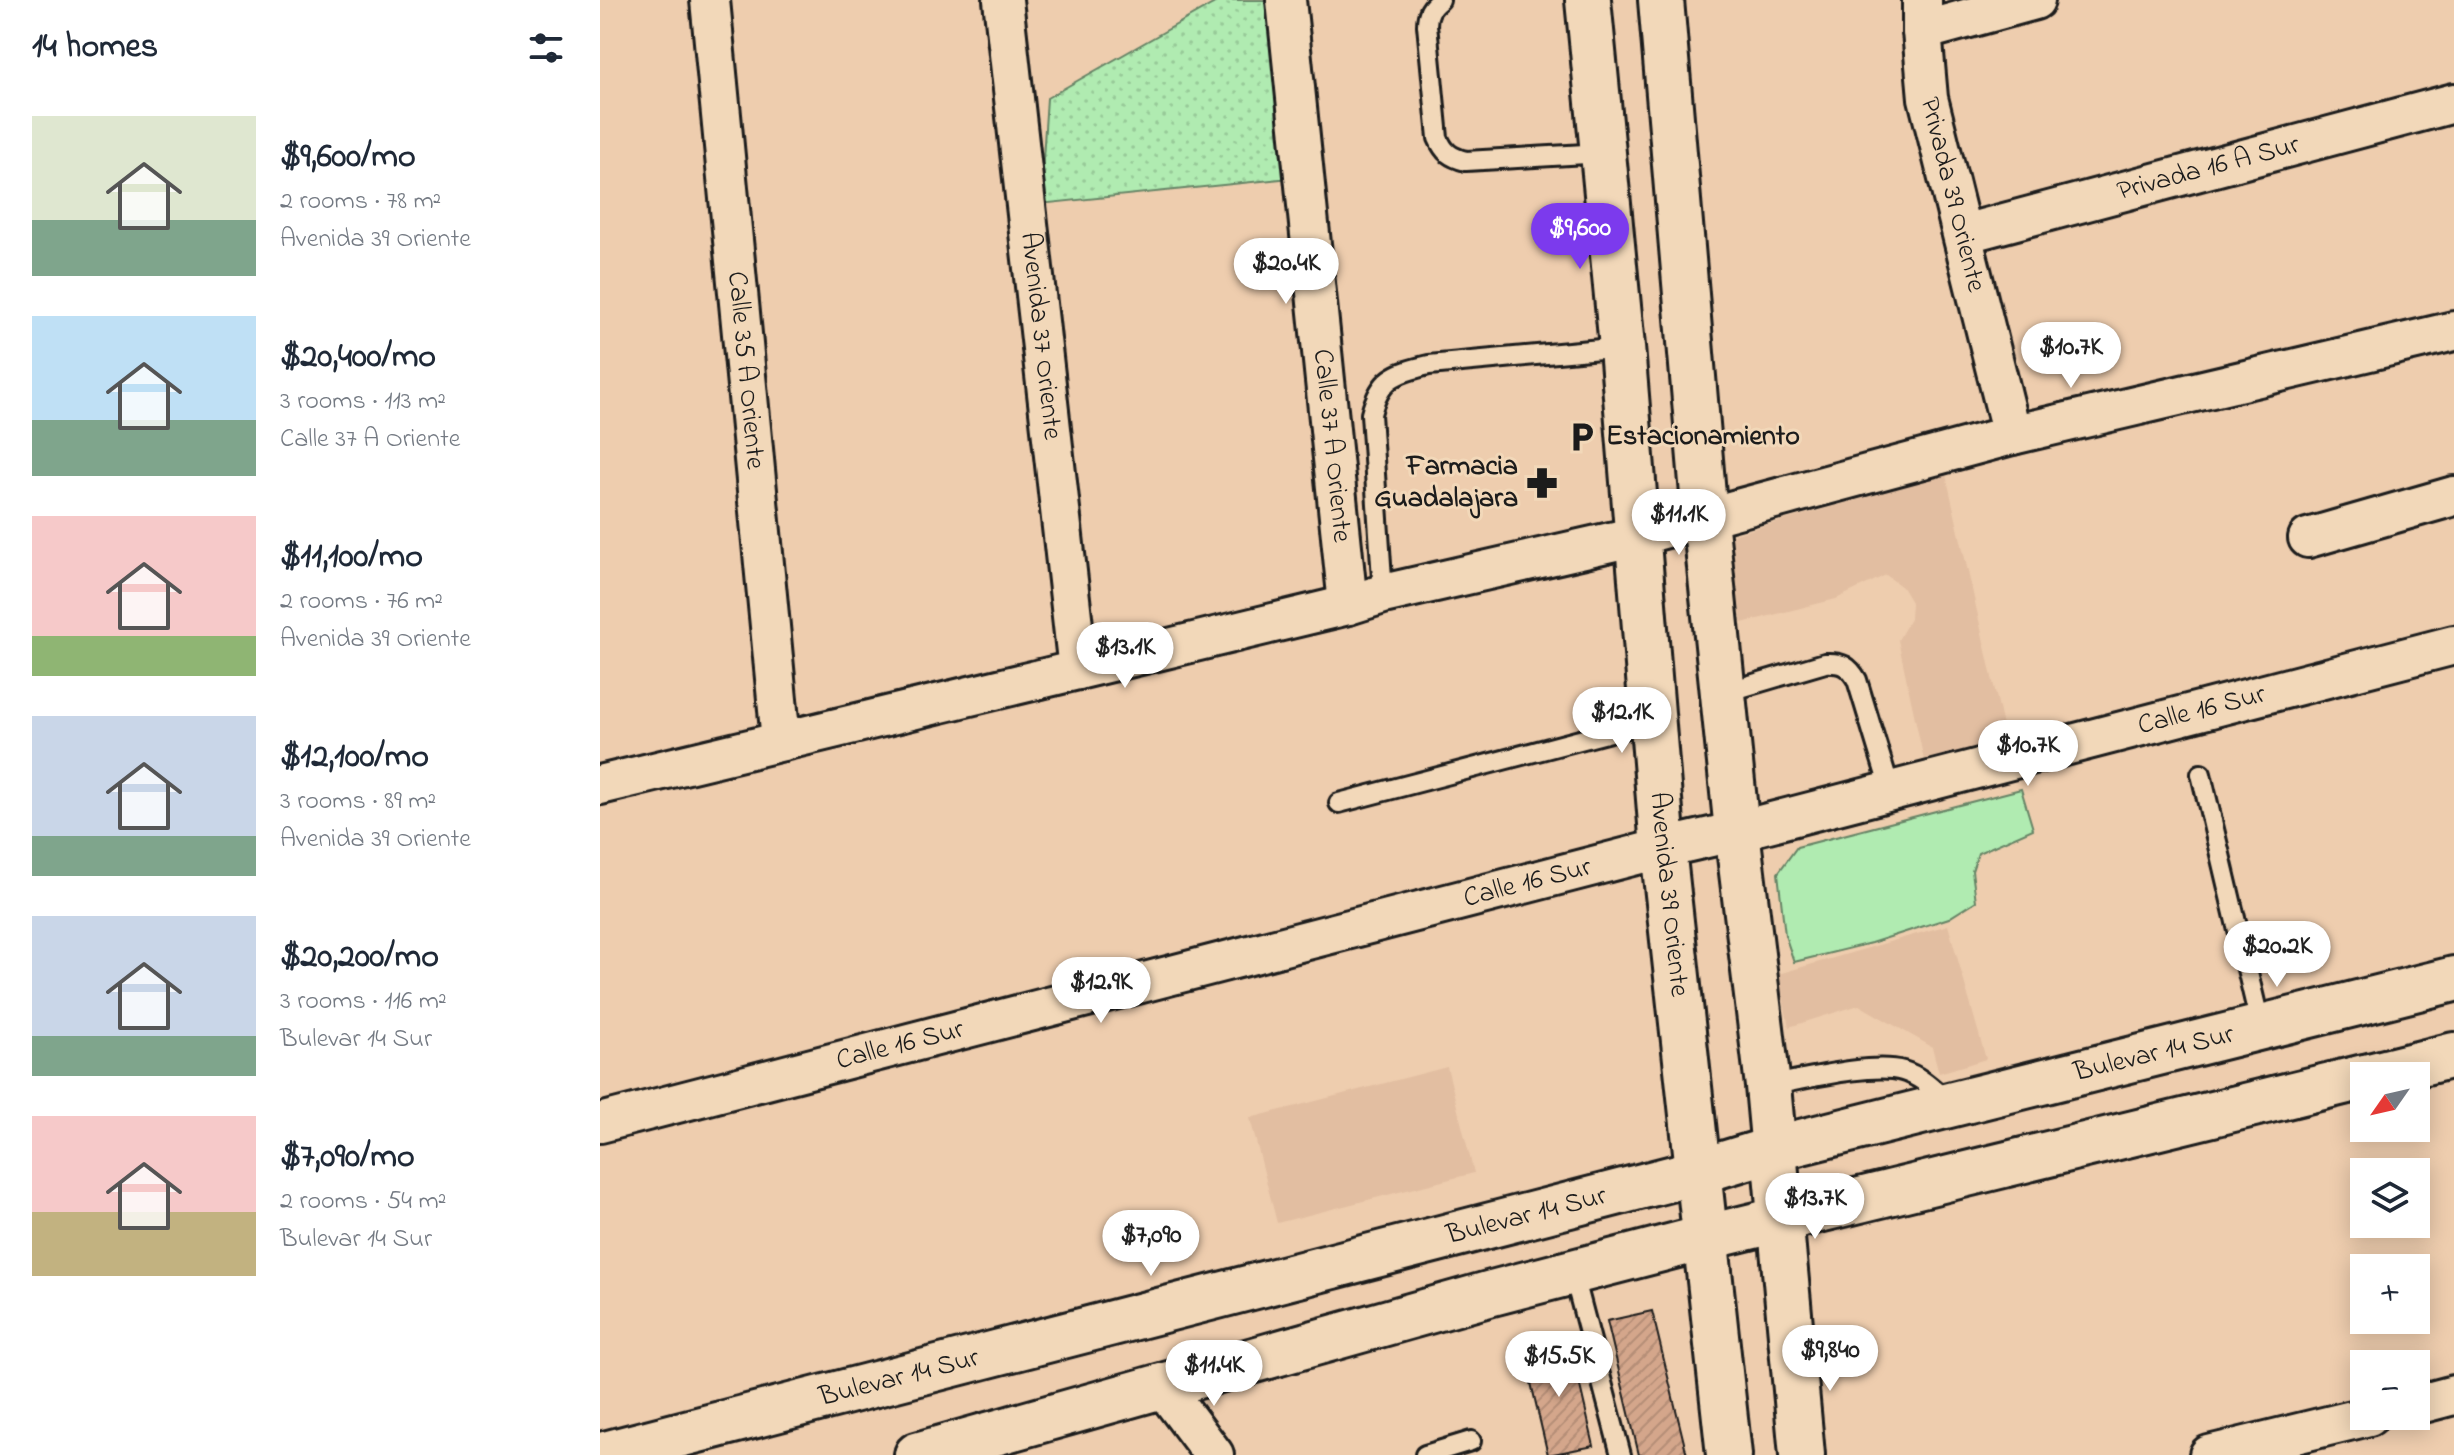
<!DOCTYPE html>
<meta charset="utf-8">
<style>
body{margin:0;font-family:"Indie Flower",sans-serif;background:#f6f6f7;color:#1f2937;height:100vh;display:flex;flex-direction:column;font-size:30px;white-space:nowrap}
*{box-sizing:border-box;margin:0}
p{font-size:26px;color:#747a83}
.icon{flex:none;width:44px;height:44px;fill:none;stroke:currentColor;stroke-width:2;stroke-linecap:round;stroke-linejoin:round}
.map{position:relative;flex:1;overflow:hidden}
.drawer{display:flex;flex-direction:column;background:#fff;width:600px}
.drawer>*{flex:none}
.needle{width:52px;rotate:236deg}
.tools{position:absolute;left:1750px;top:1062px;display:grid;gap:16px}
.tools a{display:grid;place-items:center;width:80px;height:80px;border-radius:0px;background:#fff;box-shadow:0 4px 20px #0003;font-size:40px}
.price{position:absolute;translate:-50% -68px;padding:0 18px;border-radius:28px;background:#fff;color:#222;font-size:26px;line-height:52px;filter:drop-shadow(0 2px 4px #0008)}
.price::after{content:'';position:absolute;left:50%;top:48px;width:24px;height:18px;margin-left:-12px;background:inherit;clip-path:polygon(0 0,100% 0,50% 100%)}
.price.on{background:#7c3aed;color:#fff}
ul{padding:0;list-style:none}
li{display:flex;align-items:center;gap:24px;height:200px;padding:0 32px}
li span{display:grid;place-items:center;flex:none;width:224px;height:160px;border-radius:0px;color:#555}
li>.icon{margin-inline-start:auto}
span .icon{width:96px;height:96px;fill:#fffc;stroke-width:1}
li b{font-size:34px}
h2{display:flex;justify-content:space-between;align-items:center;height:96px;padding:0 32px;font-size:34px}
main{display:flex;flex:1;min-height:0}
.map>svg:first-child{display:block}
.built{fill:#e2bea1}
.grass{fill:#b0ebb1;stroke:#668466;stroke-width:2}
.park{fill:url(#park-dots);stroke:#668466;stroke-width:2}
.building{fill:url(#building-hatch);stroke:#1c1c1c;stroke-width:2}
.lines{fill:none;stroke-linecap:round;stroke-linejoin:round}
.lane-casing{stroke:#1c1c1c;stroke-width:24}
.street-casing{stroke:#1c1c1c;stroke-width:44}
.secondary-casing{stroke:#1c1c1c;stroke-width:50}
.lane{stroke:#f2d8b9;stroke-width:18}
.street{stroke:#f2d8b9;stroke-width:38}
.secondary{stroke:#f2d8b9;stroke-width:44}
.labels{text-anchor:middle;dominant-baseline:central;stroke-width:6;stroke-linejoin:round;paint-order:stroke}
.street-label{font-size:28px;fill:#1c1c1c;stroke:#f2d8b9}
.poi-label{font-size:28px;font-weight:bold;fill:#1c1c1c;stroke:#f2d8b9;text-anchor:start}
</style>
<main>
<section class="drawer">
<h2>14 homes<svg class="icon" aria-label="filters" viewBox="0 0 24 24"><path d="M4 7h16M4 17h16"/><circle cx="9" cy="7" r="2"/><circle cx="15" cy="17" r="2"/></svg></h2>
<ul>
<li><span style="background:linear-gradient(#dfe7d0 65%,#7fa58c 0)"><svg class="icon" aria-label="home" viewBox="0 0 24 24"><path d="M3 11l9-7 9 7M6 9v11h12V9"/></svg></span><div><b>$9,600/mo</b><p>2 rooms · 78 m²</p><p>Avenida 39 Oriente</p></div></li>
<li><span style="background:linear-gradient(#bfe0f5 65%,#7fa58c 0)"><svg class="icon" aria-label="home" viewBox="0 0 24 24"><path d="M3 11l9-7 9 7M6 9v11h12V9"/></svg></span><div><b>$20,400/mo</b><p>3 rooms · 113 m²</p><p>Calle 37 A Oriente</p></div></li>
<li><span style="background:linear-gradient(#f6c9c9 75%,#8fb573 0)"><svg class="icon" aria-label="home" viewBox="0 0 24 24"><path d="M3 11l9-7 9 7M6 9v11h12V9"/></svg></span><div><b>$11,100/mo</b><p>2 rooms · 76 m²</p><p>Avenida 39 Oriente</p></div></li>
<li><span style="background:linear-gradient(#c9d6e8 75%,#7fa58c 0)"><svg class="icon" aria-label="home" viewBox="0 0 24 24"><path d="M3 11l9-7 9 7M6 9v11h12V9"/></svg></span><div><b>$12,100/mo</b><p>3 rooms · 89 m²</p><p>Avenida 39 Oriente</p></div></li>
<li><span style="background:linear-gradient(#c9d6e8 75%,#7fa58c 0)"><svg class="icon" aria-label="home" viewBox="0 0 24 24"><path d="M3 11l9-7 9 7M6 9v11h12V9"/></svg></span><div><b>$20,200/mo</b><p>3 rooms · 116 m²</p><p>Bulevar 14 Sur</p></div></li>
<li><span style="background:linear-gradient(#f6c9c9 60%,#c2b280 0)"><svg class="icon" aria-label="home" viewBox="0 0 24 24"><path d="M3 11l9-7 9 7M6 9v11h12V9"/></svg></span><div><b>$7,090/mo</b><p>2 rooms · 54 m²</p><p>Bulevar 14 Sur</p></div></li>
</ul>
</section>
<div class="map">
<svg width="1854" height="1455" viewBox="0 0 1854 1455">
<defs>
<pattern id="park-dots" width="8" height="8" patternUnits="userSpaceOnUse" patternTransform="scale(2)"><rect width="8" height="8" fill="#b0ebb1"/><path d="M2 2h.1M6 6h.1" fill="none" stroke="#97c998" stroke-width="1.8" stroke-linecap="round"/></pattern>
<pattern id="building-hatch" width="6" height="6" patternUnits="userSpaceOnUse" patternTransform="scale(2)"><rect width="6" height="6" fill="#d4a68b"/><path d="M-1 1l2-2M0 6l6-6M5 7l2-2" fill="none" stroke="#b58e77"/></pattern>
</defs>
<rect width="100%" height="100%" fill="#eecdae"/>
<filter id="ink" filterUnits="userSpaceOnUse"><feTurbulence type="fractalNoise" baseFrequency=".0125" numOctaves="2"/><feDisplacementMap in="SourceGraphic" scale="16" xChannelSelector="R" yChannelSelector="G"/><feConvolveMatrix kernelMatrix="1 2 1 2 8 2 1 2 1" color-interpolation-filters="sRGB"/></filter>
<g filter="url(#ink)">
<g class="built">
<path d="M1346 475 1406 739 1324 760 1298 640 1310 619 1311 602 1302 587 1286 575 1236 599 1142 623 1128 536Z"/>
<path d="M1348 925 1386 1059 1339 1073 1332 1047 1259 1005 1189 1027 1178 974Z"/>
<path d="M847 1067 874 1173 677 1223 650 1118Z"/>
</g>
<path class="grass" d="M1421 789 1433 829 1378 853 1372 871 1376 901 1349 918 1271 943 1194 962 1185 935 1178 873 1197 847Z"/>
<path class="park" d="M620 0H671L690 178 440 204 447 98Z"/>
<g class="building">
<path d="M1052 1311 1087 1455H1039L1007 1321Z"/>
<path d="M970 1343 994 1446 948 1455 924 1353Z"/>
</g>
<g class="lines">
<defs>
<g id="lane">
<path d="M840 0C831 7 827 13 827 25L838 138C844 152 850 157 866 161L1003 153"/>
<path d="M783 594 771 414C780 378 795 373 829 365L1022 347"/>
<path d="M1123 693 1225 663C1242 662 1249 666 1257 680L1291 792"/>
<path d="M1601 774 1661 1028"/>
<path d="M739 803 1018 730 1054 723"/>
<path d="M1168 1086C1202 1080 1272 1062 1303 1071 1321 1076 1335 1091 1349 1103"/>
<path d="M973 1272 1021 1455"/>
<path d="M825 1455 871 1441"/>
</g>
<g id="street">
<path id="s1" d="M110 0 181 741"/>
<path id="s2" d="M403 0 478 670"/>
<path id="s3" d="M686 0 748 605"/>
<path id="s4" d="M1322 0V31L1328 98 1412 435"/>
<path d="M1322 31 1435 0"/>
<path id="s5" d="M1363 234 1854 103"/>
<path d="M1708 538 1854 496"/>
<path d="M0 785 748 605 783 594 1037 536 1412 435 1854 331"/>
<path id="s6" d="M0 1123 1063 848 1137 831 1854 645"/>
<path d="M563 1387 614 1455"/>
<path d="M1816 1405 1854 1395"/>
<path d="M1609 1455 1769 1416"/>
</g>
<g id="secondary">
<path id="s7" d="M988 0 1022 347 1063 848 1129 1455"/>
<path d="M1061 0 1105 518 1137 831 1168 1086 1202 1455"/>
<path d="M1769 1076 1854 1055"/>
<path id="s8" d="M1 1455 1097 1172 1173 1149 1854 979"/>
<path d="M317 1455 892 1293 1104 1238 1764 1077"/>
</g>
</defs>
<use href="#lane" class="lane-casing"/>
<use href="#street" class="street-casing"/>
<use href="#secondary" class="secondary-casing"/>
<use href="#lane" class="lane"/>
<use href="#street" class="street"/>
<use href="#secondary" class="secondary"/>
</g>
</g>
<defs>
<symbol id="parking-bare" viewBox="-9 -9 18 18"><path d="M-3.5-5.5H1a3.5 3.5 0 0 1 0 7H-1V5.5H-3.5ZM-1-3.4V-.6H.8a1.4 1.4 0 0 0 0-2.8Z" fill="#1c1c1c" stroke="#f2d8b9" stroke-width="2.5" paint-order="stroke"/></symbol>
<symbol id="pharmacy-bare" viewBox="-9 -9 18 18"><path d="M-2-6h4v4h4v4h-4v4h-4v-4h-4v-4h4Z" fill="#1c1c1c" stroke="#f2d8b9" stroke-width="2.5" paint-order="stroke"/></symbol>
</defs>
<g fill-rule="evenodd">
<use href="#parking-bare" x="960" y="415" width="44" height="44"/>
<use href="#pharmacy-bare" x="920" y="461" width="44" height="44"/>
</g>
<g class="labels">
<g class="street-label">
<text stroke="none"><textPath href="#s5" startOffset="254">Privada 16 A Sur</textPath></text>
<text stroke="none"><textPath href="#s4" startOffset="198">Privada 39 Oriente</textPath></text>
<text stroke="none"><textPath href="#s2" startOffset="338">Avenida 37 Oriente</textPath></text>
<text stroke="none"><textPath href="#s1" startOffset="372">Calle 35 A Oriente</textPath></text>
<text stroke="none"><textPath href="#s3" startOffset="448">Calle 37 A Oriente</textPath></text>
<text stroke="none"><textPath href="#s6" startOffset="1654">Calle 16 Sur</textPath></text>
<text stroke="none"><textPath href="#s6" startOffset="958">Calle 16 Sur</textPath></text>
<text stroke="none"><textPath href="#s7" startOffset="898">Avenida 39 Oriente</textPath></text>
<text stroke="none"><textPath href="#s6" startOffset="310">Calle 16 Sur</textPath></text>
<text stroke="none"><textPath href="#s8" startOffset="1604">Bulevar 14 Sur</textPath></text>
<text stroke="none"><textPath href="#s8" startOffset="956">Bulevar 14 Sur</textPath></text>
<text stroke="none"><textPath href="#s8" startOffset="308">Bulevar 14 Sur</textPath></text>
</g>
<g class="poi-label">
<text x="1006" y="437">Estacionamiento</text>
<text x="918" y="467" text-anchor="end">Farmacia<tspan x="918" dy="32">Guadalajara</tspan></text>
</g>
</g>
</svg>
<div class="tools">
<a><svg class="needle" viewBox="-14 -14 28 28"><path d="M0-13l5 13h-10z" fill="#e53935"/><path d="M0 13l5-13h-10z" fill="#747a83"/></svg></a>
<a><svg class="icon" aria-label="layers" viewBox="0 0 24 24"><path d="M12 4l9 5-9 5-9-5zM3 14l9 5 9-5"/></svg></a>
<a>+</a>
<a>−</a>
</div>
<b class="price on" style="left:980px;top:271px">$9,600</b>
<b class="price" style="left:686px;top:306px">$20.4K</b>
<b class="price" style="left:1471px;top:390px">$10.7K</b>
<b class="price" style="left:1079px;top:557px">$11.1K</b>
<b class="price" style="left:525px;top:690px">$13.1K</b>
<b class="price" style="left:1022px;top:755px">$12.1K</b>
<b class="price" style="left:1428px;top:788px">$10.7K</b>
<b class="price" style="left:1677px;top:989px">$20.2K</b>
<b class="price" style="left:501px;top:1025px">$12.9K</b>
<b class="price" style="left:1215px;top:1241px">$13.7K</b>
<b class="price" style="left:551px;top:1278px">$7,090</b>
<b class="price" style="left:1230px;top:1393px">$9,840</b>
<b class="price" style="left:959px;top:1399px">$15.5K</b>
<b class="price" style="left:614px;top:1408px">$11.4K</b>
</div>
</main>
